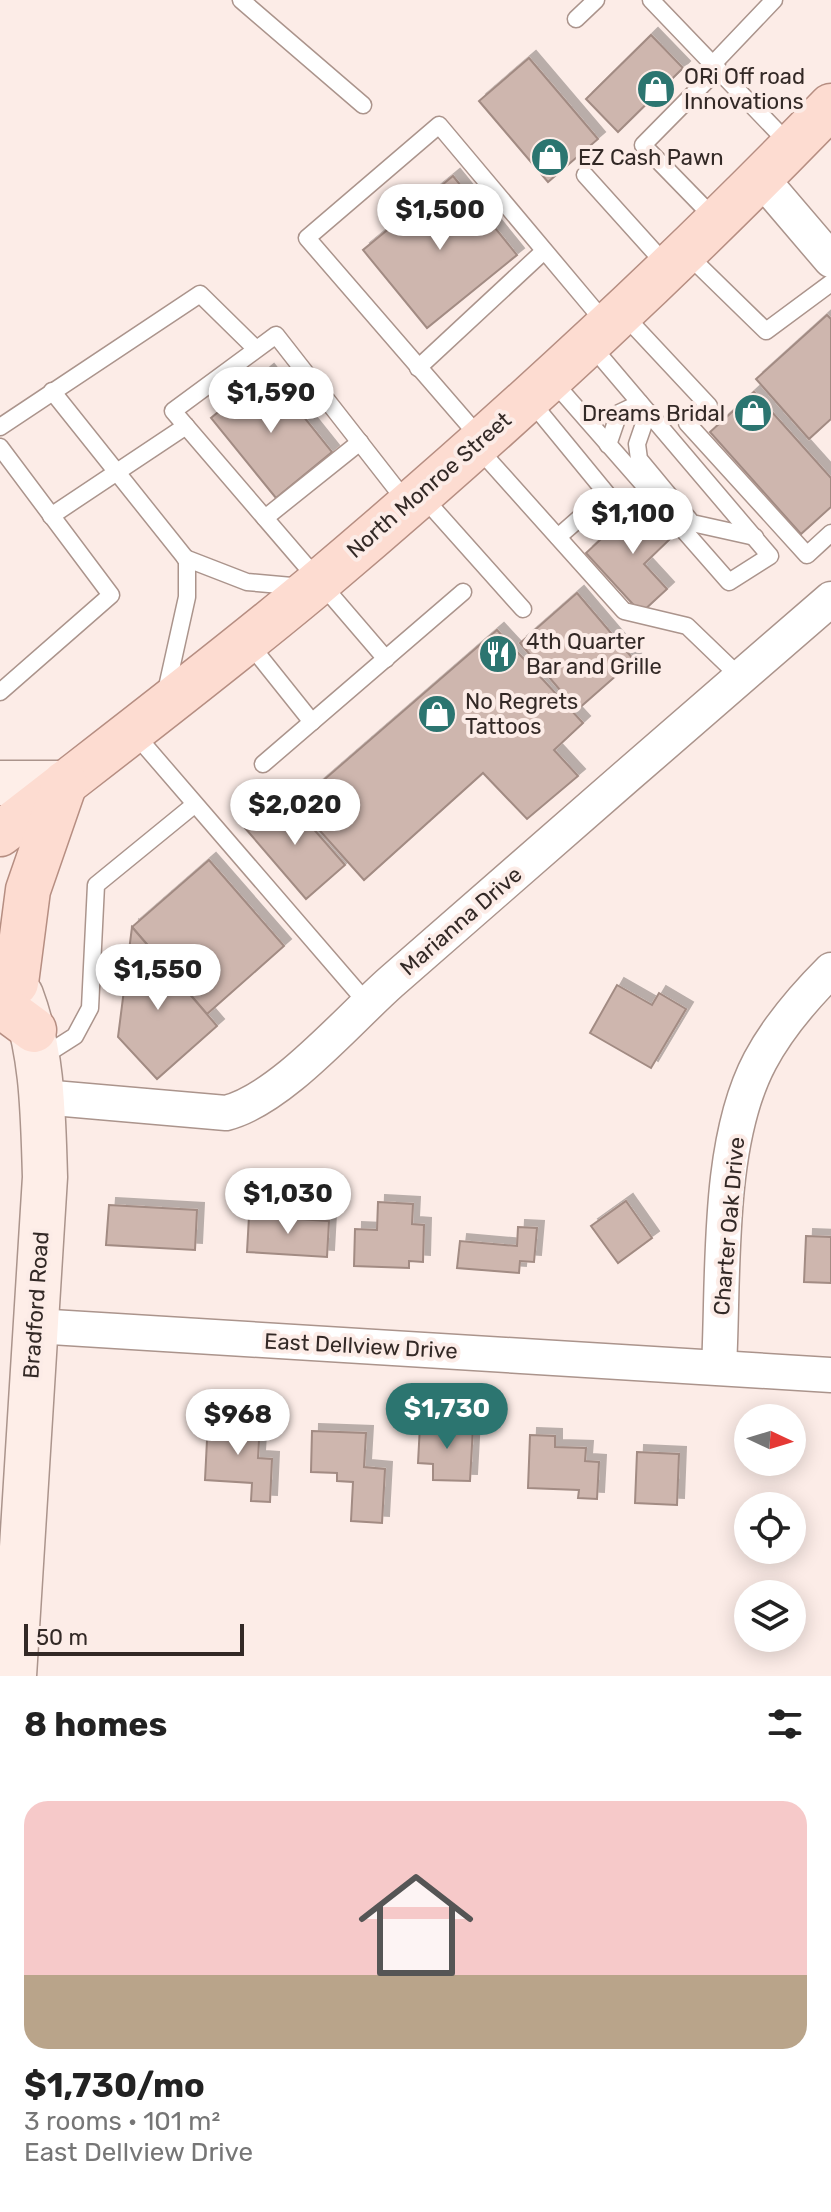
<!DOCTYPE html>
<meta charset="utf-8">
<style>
body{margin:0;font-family:Rubik,sans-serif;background:#f2f2f2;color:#222;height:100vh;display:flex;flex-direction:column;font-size:30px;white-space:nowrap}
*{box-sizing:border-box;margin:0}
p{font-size:26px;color:#767676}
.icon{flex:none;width:44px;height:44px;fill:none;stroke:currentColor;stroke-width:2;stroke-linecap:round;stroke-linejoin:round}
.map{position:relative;height:1676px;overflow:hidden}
.sheet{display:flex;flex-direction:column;background:#fff;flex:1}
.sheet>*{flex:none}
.needle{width:52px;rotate:94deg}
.controls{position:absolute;left:734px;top:1404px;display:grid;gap:16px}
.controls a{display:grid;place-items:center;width:72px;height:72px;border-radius:50%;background:#fff;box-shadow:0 4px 20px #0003;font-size:40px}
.scale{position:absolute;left:24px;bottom:20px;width:220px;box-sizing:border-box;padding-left:8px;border:4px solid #332926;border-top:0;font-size:22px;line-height:28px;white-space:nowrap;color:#332926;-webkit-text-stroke:6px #fcece7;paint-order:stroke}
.price{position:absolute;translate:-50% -68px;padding:0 18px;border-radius:28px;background:#fff;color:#222;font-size:26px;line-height:52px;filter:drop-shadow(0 2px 4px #0008)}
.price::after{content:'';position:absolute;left:50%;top:48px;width:24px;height:18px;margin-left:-12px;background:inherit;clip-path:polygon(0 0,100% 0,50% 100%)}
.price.on{background:#2c7570;color:#fff}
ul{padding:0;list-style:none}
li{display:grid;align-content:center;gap:16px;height:424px;padding:0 24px}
li span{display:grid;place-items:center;height:248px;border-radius:24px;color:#555}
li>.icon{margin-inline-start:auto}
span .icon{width:144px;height:144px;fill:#fffc;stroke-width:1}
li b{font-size:34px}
h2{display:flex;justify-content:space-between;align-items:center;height:96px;padding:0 24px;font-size:34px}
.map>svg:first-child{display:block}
.building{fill:#ceb6ae;stroke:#a28b83;stroke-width:2;filter:url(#shadow)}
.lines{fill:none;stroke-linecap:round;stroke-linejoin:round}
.lane-casing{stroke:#ab948c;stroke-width:19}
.street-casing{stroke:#ab948c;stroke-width:37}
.secondary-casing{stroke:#ab948c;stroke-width:47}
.primary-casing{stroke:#b68e82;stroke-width:47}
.lane{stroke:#fff;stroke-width:16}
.street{stroke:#fff;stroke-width:34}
.secondary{stroke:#feeee8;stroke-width:44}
.primary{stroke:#fddcd1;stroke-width:44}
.labels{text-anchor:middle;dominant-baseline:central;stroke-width:8;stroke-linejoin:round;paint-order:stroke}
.poi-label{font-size:22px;fill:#332926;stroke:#fcece7;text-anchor:start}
.street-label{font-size:22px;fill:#332926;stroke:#fcece7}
</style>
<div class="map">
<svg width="831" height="1676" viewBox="0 0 831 1676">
<defs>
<filter id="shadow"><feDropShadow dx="7" dy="-7" stdDeviation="0" flood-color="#0004"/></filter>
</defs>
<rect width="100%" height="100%" fill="#fcece7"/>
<g class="building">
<path d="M651 35 683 68 618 132 586 99Z"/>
<path d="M529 58 598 139 548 182 479 101Z"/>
<path d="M453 176 517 255 427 328 363 250Z"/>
<path d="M827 315 831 319V419L809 439 756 379Z"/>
<path d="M267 371 332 452 276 498 211 418Z"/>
<path d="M754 392 831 478V507L801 534 710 432Z"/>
<path d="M641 502 672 537 644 564 667 589 641 613 586 553Z"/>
<path d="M577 593 634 660 577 710 520 643Z"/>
<path d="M497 630 583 723 554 750 578 776 527 819 483 773 364 880 296 804Z"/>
<path d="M283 794 345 865 306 899 245 828Z"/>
<path d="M209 860 284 946 207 1014 132 927Z"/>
<path d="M132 927 217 1026 157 1079 118 1037Z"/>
<path d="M617 985 652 1005 659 993 686 1009 651 1068 590 1033Z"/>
<path d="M626 1201 652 1238 618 1263 591 1226Z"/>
<path d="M378 1202 413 1204 412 1224 424 1225 423 1262 409 1261V1268L354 1266 355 1229 377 1230Z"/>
<path d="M109 1205 197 1210 195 1250 106 1245Z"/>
<path d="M249 1216 329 1221 327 1257 247 1252Z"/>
<path d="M518 1227 537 1228 534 1262 520 1261 519 1273 457 1268 460 1241 517 1246Z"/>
<path d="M806 1236 831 1237V1283L804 1282Z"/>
<path d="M208 1420 260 1423 258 1458 272 1459 270 1502 251 1501 252 1483 205 1480Z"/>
<path d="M420 1425 473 1427 470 1481 433 1480V1464L418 1463Z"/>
<path d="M312 1431 366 1433 364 1467 385 1469 382 1523 351 1521 353 1482 337 1481V1473L311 1472Z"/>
<path d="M530 1435 555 1436V1447L586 1448 585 1461 599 1462 597 1499 578 1498 579 1490 528 1488Z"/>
<path d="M637 1452 679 1454 677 1505 635 1503Z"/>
</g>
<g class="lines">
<defs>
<g id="lane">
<path d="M241 0 363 105"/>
<path d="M651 0 791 146"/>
<path d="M576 19 596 0"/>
<path d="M713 64 774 0"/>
<path d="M585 175 667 266"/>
<path d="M716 220 643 145 718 69"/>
<path d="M686 253 766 331 831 283"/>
<path d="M622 313 709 406 687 423 807 555 831 533"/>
<path d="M418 368 544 251"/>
<path d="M551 379 729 582 770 556 590 344"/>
<path d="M52 391 187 560V597L165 696"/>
<path d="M529 399 607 494 558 537"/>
<path d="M648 412 637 444 639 459 692 523 755 537"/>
<path d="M0 427 200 294 256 349"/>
<path d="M481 439 307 238 439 125 607 325"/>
<path d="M608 445 619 413 640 403"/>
<path d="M0 447 111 595 0 692"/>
<path d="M477 447 624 611 687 626 740 677"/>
<path d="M423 497 523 609"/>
<path d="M51 516 186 426"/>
<path d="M265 518 360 442"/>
<path d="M185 558 247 582 303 587"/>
<path d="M248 642 312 722"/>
<path d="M386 659 173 411 276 335 408 504"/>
<path d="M134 733 367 1003"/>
<path d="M263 764 463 592"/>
<path d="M42 1057 75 1036 90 1008 96 885 194 805"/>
</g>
<g id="street">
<path d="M761 178 831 260"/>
<path d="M42 1097 226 1113C281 1099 347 1021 391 982 537 854 684 726 831 599"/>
<path d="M35 1326 831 1375"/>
<path d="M719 1367C724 1274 716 1144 760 1061 778 1027 804 997 831 970"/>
</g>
<g id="secondary">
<path d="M0 783H65"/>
<path d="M14 1676 45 1177C43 1115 43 1053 21 995"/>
</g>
<g id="primary">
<path d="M0 834C105 752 211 672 313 587 493 435 667 276 831 106"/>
<path d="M16 983 28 890 65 783"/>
<path d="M0 1005 34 1030"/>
</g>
</defs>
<use href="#lane" class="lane-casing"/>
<use href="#street" class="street-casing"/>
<use href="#secondary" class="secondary-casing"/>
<use href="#primary" class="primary-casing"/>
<use href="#lane" class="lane"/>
<use href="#street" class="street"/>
<use href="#secondary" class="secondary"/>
<use href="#primary" class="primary"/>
</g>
<defs>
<symbol id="shop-disc" viewBox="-11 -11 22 22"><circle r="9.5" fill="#2c7570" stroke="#fcece7"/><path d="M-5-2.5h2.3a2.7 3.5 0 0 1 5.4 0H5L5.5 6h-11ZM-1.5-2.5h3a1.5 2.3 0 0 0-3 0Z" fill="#fff"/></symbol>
<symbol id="restaurant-disc" viewBox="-11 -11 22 22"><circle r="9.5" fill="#2c7570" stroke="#fcece7"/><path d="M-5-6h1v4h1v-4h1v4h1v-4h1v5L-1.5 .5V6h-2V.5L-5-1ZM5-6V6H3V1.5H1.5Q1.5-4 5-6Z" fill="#fff"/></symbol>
</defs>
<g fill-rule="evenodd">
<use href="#shop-disc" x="634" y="67" width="44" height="44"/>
<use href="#shop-disc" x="528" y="135" width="44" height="44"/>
<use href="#shop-disc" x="731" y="391" width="44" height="44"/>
<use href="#restaurant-disc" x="476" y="632" width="44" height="44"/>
<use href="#shop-disc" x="415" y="692" width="44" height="44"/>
</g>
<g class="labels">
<g class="poi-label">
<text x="684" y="76">ORi Off road<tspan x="684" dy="25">Innovations</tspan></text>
<text x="578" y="157">EZ Cash Pawn</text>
<text x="725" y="413" text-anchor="end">Dreams Bridal</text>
<text x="526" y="641">4th Quarter<tspan x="526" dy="25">Bar and Grille</tspan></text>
<text x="465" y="701">No Regrets<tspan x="465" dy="25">Tattoos</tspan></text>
</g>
<g class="street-label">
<text transform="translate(429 485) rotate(-41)">North Monroe Street</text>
<text transform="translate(461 921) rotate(-41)">Marianna Drive</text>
<text transform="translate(729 1226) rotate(-85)">Charter Oak Drive</text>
<text transform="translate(36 1305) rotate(-86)">Bradford Road</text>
<text transform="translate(361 1346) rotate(3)">East Dellview Drive</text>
</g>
</g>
</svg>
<div class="controls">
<a><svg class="needle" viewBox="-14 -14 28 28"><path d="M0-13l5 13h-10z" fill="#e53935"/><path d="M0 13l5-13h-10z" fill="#767676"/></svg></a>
<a><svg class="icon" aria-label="locate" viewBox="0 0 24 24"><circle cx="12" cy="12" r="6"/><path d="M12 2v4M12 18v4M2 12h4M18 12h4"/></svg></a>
<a><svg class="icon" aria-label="layers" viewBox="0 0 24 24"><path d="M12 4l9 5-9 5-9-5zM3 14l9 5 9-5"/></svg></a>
</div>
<div class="scale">50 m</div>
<b class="price" style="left:440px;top:252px">$1,500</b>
<b class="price" style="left:271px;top:435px">$1,590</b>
<b class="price" style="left:633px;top:556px">$1,100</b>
<b class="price" style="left:295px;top:847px">$2,020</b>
<b class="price" style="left:158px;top:1012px">$1,550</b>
<b class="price" style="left:288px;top:1236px">$1,030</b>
<b class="price on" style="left:447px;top:1451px">$1,730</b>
<b class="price" style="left:238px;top:1457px">$968</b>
</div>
<section class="sheet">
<h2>8 homes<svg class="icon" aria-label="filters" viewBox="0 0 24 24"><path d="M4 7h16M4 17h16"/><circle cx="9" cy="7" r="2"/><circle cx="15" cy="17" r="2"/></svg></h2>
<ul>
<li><span style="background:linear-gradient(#f6c9c9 70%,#b9a48a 0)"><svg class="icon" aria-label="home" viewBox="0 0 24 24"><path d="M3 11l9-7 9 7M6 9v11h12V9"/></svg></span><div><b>$1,730/mo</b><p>3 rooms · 101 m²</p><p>East Dellview Drive</p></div></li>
</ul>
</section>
